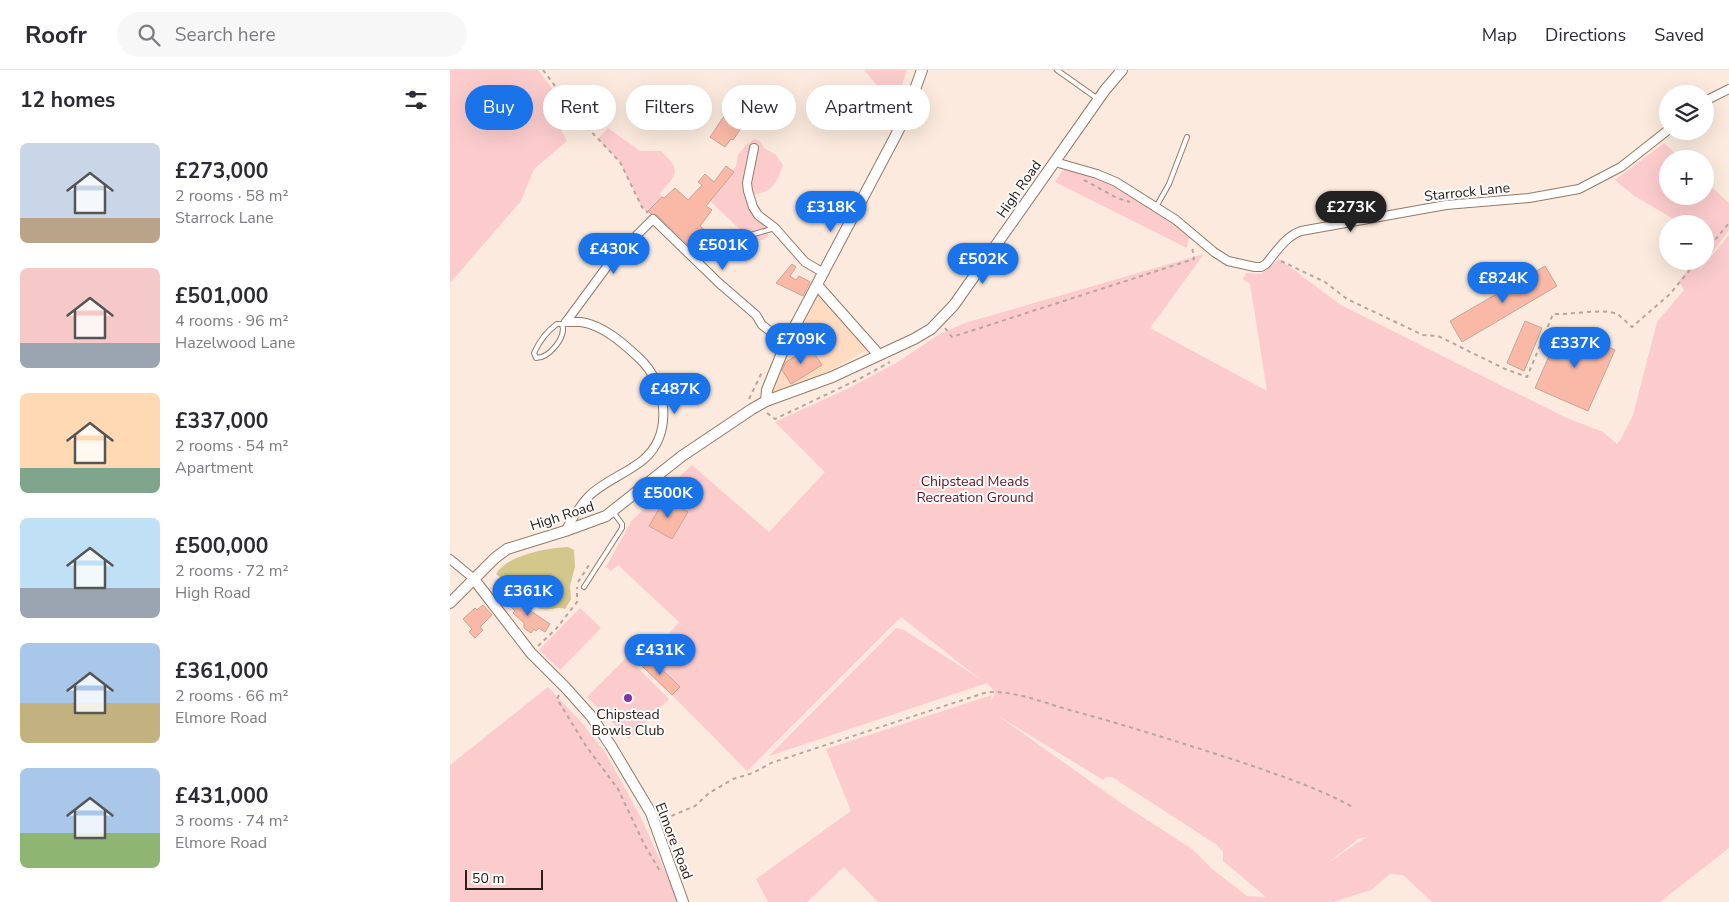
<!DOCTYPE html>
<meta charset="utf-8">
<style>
body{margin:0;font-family:"Nunito Sans",sans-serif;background:#f7f7f7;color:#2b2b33;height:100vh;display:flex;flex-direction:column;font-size:19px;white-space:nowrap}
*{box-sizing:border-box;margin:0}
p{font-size:16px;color:#7c7c81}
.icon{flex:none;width:28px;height:28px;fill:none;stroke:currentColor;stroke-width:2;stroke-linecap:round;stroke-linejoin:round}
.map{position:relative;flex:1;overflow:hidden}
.details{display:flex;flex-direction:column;background:#fff;width:450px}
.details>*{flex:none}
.hud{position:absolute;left:15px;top:15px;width:475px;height:45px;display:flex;gap:10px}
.fabs{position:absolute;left:1209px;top:15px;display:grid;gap:10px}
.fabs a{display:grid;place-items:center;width:55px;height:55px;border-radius:50%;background:#fff;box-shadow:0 5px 20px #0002;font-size:25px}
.scale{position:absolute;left:15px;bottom:12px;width:78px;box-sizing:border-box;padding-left:5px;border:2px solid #2b2019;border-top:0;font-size:14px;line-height:18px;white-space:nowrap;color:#2b2019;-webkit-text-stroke:4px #fbfbfb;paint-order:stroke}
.price{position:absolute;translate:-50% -42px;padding:0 11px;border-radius:18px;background:#1a73e8;color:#fff;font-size:16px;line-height:32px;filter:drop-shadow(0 1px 2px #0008)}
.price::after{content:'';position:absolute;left:50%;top:30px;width:15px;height:11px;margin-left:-8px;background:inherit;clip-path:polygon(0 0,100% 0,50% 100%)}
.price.active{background:#222;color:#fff}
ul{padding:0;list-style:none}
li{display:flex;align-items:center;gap:15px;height:125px;padding:0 20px}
li span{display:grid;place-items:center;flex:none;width:140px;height:100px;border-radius:8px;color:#555}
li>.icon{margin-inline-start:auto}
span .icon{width:60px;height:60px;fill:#fffc;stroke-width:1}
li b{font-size:21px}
h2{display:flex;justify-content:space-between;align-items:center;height:60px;padding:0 20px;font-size:21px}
.chip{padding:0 18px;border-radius:22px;background:#fff;box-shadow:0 5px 20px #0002;font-size:18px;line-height:45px}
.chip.active{background:#1a73e8;color:#fff}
header{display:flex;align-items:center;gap:30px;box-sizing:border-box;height:70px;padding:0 25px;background:#fff;border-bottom:1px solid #e1e1e2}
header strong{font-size:24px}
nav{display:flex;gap:28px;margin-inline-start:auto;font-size:18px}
.search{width:350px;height:45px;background:#f7f7f7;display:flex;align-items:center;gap:12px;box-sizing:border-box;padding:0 18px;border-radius:28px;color:#7c7c81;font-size:19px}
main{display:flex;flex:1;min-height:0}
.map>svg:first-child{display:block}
.built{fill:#fedbc1}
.green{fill:#fccccd;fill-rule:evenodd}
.water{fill:#d3c78b}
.building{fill:#f9b9a6;stroke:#c5a49a}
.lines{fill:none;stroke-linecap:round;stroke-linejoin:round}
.service-casing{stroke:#947a68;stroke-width:6}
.minor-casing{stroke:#947a68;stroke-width:10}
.tertiary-casing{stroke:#947a68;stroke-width:12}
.path{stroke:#b6a79c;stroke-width:2;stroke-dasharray:4 4;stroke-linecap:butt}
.service{stroke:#fff;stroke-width:4}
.minor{stroke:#fff;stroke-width:8}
.tertiary{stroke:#fff;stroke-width:10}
.poi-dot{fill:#8333a3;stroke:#fbfbfb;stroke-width:2}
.labels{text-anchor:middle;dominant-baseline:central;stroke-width:4;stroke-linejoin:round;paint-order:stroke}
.street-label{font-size:14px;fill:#2b2019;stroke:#fbfbfb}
.park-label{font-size:14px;fill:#601220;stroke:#fbfbfb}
.poi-label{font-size:14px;fill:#2b2019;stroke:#fbfbfb}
</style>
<header>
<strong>Roofr</strong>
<div class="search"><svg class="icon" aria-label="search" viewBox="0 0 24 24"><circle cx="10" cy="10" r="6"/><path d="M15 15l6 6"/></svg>Search here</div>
<nav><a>Map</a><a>Directions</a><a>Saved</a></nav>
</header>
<main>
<section class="details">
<h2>12 homes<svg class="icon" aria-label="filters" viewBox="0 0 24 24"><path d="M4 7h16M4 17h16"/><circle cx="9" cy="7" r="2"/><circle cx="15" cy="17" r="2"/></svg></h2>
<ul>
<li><span style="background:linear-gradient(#c9d6e8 75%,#b9a48a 0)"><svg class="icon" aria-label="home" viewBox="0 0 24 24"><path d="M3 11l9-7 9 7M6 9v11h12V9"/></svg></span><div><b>£273,000</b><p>2 rooms · 58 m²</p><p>Starrock Lane</p></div></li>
<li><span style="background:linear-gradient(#f6c9c9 75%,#9aa5b1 0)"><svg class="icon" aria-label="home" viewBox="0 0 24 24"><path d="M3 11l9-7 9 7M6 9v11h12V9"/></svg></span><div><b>£501,000</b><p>4 rooms · 96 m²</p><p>Hazelwood Lane</p></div></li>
<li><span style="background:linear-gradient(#ffd9b3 75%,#7fa58c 0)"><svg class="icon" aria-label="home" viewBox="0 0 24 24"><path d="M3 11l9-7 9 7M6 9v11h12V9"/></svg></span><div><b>£337,000</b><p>2 rooms · 54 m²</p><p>Apartment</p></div></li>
<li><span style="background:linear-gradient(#bfe0f5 70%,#9aa5b1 0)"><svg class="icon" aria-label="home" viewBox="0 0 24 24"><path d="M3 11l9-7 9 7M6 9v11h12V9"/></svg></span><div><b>£500,000</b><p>2 rooms · 72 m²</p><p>High Road</p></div></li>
<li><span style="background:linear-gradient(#a9c7e8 60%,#c2b280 0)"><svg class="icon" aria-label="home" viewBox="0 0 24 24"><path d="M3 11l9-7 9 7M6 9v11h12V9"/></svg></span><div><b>£361,000</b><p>2 rooms · 66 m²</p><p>Elmore Road</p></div></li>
<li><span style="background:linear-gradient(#a9c7e8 65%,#8fb573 0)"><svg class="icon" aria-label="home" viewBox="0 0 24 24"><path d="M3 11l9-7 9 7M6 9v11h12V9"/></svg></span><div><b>£431,000</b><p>3 rooms · 74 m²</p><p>Elmore Road</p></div></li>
</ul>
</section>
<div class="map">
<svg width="1279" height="832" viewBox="0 0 1279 832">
<rect width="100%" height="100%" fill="#fbeadd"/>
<path class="built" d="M367 222 417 280 377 302 322 323 330 296Z"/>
<g class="green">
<path d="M0 0H88L124 48 109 56 117 71 84 99 71 131 0 213Z"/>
<path d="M414 0H457L445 36Z"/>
<path d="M158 58 190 81H211C231 101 228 103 210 123L212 127 197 142 192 137 170 92 148 69Z"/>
<path d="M304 69 310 71 314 78 325 84 333 95C330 103 326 116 318 120 311 124 308 122 302 127L314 149V158L319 166C311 172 305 171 297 166L259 130 286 96 288 85 296 75Z"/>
<path d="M1214 73 1231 89H1218V126H1255V111L1279 133V160L1245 206 1279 165V778L1210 832H982L953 805 940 804 921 820 883 832H428L394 797 357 832H318L306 809 401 741 376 679 542 625 540 633 545 622 537 613 319 686 446 558 454 560 530 609 451 547 297 701 222 625 230 617 199 587 229 552 168 495 161 501 156 497 182 450 242 395 319 462 375 402 325 352 399 318 446 293 490 264 515 253 754 184 700 258 817 321 800 214 793 209 796 203 811 204 829 189 891 235 1052 316 1117 348 1153 362 1167 374 1171 369 1183 345 1207 252 1234 220 1229 211 1245 191H1255V179L1262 170 1255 166V154H1232L1183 125 1165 110ZM547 645 653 710 656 707H662L767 775 773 782V791L816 827 797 826 761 798 742 779 671 733ZM916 767 878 793 908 769Z"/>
<path d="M617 99 646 106 665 115 725 153 739 166 737 178 605 112 612 101Z"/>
<path d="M130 538 151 558 110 600 89 580Z"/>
<path d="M177 587 219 629 179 669 137 627Z"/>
<path d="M98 617 132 653 155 682 190 746 229 832H0V695Z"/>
</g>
<path class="water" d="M118 477 124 480 125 497 120 516 121 529 115 539C106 536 97 542 88 538 71 532 61 514 46 504 57 485 97 478 118 477Z"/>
<g class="building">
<path d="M291 21 312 35 295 60 292 57 283 70 281 69 275 77 260 67Z"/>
<path d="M276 96 284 102 256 136 262 140 250 156 258 163 242 179 207 145 201 144 198 141 212 127 214 128 225 118 238 130 252 115 248 112 255 104 264 112Z"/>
<path d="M342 194 346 197 340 206 346 210 349 206 360 212 353 226 326 213Z"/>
<path d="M1095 196 1107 216 1012 272 1000 251Z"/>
<path d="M1075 251 1092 258 1074 301 1057 293Z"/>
<path d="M1112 257 1165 280 1138 341 1085 318Z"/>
<path d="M360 277 372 295 341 314 332 300 336 292Z"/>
<path d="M215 429 238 442 222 469 199 456Z"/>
<path d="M65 527 69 533 100 554 95 562 89 558 86 561 84 559 81 563 74 558V553L63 543 65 541 57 533Z"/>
<path d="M33 535 42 545 30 557 33 560 25 568 19 562 22 559 13 549 25 538 27 540Z"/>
<path d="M199 587 230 617 222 625 191 595Z"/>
</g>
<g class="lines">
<defs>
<g id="service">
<path d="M607 0 648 29"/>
<path d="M706 137 719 114 737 67"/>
<path d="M297 166 325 158"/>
<path d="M107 254H112C117 267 99 288 86 288L84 283C89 272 97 261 107 254Z"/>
<path d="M134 517 172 458V454L163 442"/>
</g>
<g id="minor">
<path d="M1255 31 1279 19"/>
<path d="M304 78 297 113 298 121 303 137 308 145 325 158 355 192 374 203"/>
<path d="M605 92 647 104 666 112 726 150 764 182 778 191 805 197H811L816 194C826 182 836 166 851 161L996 135 1079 128 1129 119 1171 97 1218 60"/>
<path d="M116 252 161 191 203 149 269 213 306 245 312 255 336 273"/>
<path d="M115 461C122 450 129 436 139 426 154 411 176 404 193 390 224 364 217 314 189 288 174 274 153 255 131 252 126 252 120 252 116 252"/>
<path d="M0 489 23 508"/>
</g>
<g id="tertiary">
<path d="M367 215 429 285"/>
<path d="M316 331 317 320 336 273 445 67 455 47 472 0"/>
<path d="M23 508 81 583 115 617 141 646 161 676 201 743 233 832"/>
<path d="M0 533 45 488 57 479 115 461 156 446 232 386 302 339 316 331 382 307 464 269 481 259 504 235 655 20 672 0"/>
</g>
</defs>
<use href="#service" class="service-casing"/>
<use href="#minor" class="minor-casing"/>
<use href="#tertiary" class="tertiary-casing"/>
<g class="path">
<path d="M93 0 133 53 170 92 192 137 198 143"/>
<path d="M634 110 667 128 680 132"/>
<path d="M1255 182 1279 153"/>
<path d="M831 191 875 212 897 229 973 265 988 266 1055 299 1077 307 1103 244C1119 245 1155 238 1167 244 1172 247 1177 253 1182 257L1220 224 1247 191"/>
<path d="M495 258 502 267 744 189 742 176"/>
<path d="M299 329 313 300"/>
<path d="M317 343 325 349 411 308 440 292"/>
<path d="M128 512 139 495"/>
<path d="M88 576 106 559 127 532V517"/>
<path d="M109 625 107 629 136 676 168 719 194 774 211 803"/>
<path d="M214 749 245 736 259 723 283 709 303 703 321 693 534 623C559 618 597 634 623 641 679 656 735 674 791 692 828 705 866 717 901 736"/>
</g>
<use href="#service" class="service"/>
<use href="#minor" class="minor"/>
<use href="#tertiary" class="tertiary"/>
</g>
<circle class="poi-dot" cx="178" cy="628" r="5"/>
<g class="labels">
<g class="street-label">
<text transform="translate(569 119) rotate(-55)">High Road</text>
<text transform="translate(1017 122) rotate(-6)">Starrock Lane</text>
<text transform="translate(112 446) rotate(-18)">High Road</text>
<text transform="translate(224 771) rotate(69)">Elmore Road</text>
</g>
<g class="park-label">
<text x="525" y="411">Chipstead Meads<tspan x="525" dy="16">Recreation Ground</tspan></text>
</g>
<g class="poi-label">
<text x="178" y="644">Chipstead<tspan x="178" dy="16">Bowls Club</tspan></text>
</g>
</g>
</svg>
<div class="fabs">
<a><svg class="icon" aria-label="layers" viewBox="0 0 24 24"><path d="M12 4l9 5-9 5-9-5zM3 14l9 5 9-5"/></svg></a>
<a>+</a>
<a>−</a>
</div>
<div class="scale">50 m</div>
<b class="price" style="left:381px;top:163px">£318K</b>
<b class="price active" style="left:901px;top:163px">£273K</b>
<b class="price" style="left:273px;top:201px">£501K</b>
<b class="price" style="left:164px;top:205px">£430K</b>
<b class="price" style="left:533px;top:215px">£502K</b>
<b class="price" style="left:1053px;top:234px">£824K</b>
<b class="price" style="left:351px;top:295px">£709K</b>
<b class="price" style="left:1125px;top:299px">£337K</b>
<b class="price" style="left:225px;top:345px">£487K</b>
<b class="price" style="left:218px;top:449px">£500K</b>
<b class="price" style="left:78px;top:547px">£361K</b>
<b class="price" style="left:210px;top:606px">£431K</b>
<div class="hud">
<a class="chip active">Buy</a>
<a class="chip">Rent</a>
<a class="chip">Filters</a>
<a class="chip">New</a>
<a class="chip">Apartment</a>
</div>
</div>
</main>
